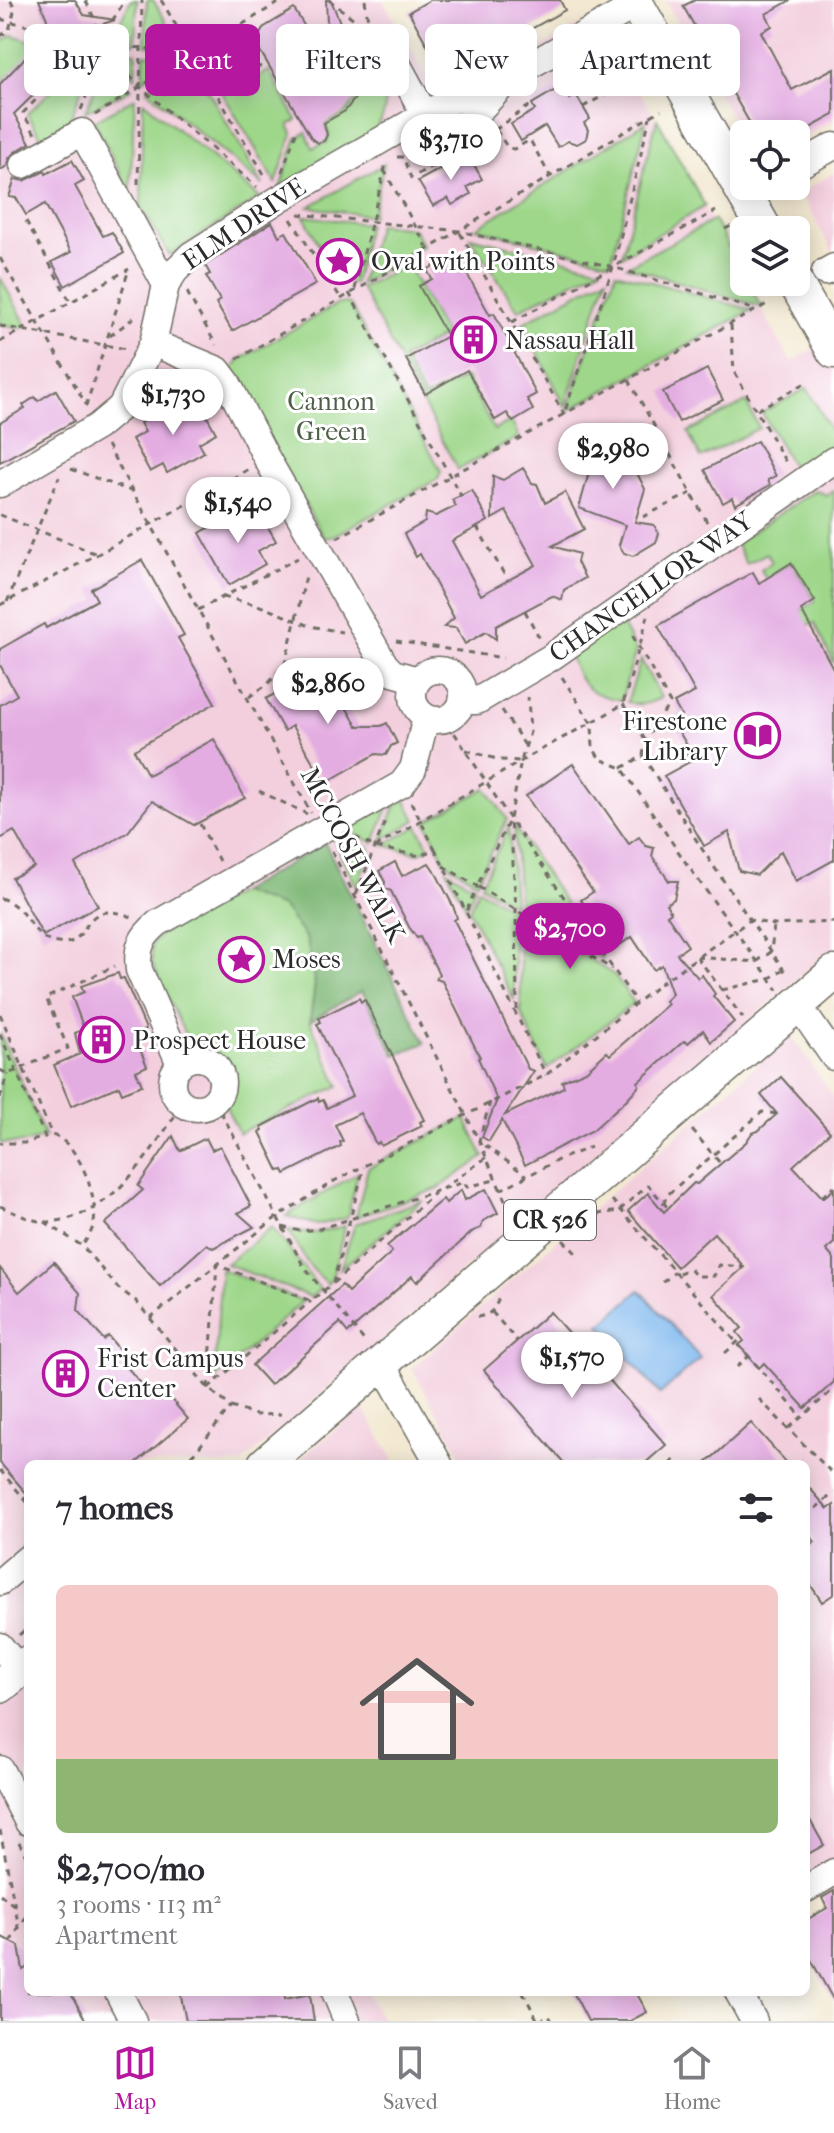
<!DOCTYPE html>
<meta charset="utf-8">
<style>
body{margin:0;font-family:"IM FELL French Canon",serif;background:#f7f7f7;color:#2b2b33;height:100vh;display:flex;flex-direction:column;font-size:30px;white-space:nowrap}
*{box-sizing:border-box;margin:0}
p{font-size:26px;color:#7c7c81}
.icon{flex:none;width:44px;height:44px;fill:none;stroke:currentColor;stroke-width:2;stroke-linecap:round;stroke-linejoin:round}
.map{position:relative;flex:1;overflow:hidden}
.drawer{position:absolute;left:24px;top:1460px;width:786px;height:536px;display:flex;flex-direction:column;background:#fff;border-radius:12px;box-shadow:0 4px 20px #0003}
.drawer>*{flex:none}
.top-card{position:absolute;left:24px;top:24px;width:786px;height:72px;display:flex;gap:16px}
.tools{position:absolute;left:730px;top:120px;display:grid;gap:16px}
.tools a{display:grid;place-items:center;width:80px;height:80px;border-radius:12px;background:#fff;box-shadow:0 4px 20px #0003;font-size:40px}
.price{position:absolute;translate:-50% -68px;padding:0 18px;border-radius:28px;background:#fff;color:#222;font-size:26px;line-height:52px;filter:drop-shadow(0 2px 4px #0008)}
.price::after{content:'';position:absolute;left:50%;top:48px;width:24px;height:18px;margin-left:-12px;background:inherit;clip-path:polygon(0 0,100% 0,50% 100%)}
.price.current{background:#b5179e;color:#fff}
ul{padding:0;list-style:none}
li{display:grid;align-content:center;gap:16px;height:424px;padding:0 32px}
li span{display:grid;place-items:center;height:248px;border-radius:12px;color:#555}
li>.icon{margin-inline-start:auto}
span .icon{width:144px;height:144px;fill:#fffc;stroke-width:1}
li b{font-size:34px}
h2{display:flex;justify-content:space-between;align-items:center;height:96px;padding:0 32px;font-size:34px}
.pill{padding:0 28px;border-radius:12px;background:#fff;box-shadow:0 4px 20px #0003;font-size:28px;line-height:72px}
.pill.current{background:#b5179e;color:#fff}
.menu{display:flex;justify-content:space-around;align-items:center;height:112px;border-top:2px solid #e1e1e2;background:#fff;font-size:22px;color:#7c7c81}
.menu a{display:grid;justify-items:center;gap:4px}
.menu .current{color:#b5179e}
.map>svg:first-child{display:block}
.built{fill:#f3cfde}
.green{fill:#9ed78a;stroke:#64815a;stroke-width:2;fill-rule:evenodd}
.forest{fill:#7eb876;stroke:#547250;stroke-width:2}
.water{fill:#7eb7ee;stroke:#54718c;stroke-width:2}
.building{fill:#e4ade2}
.lines{fill:none;stroke-linecap:round;stroke-linejoin:round}
.minor-casing{stroke:#716e65;stroke-width:29}
.major-casing{stroke:#716e65;stroke-width:37}
.path{stroke:#716e65;stroke-width:3;stroke-dasharray:6 6;stroke-linecap:butt}
.minor{stroke:#fff;stroke-width:26}
.major{stroke:#fff;stroke-width:34}
.path-bridge{stroke:#716e65;stroke-width:3;stroke-dasharray:6 6;stroke-linecap:butt}
.labels{text-anchor:middle;dominant-baseline:central;stroke-width:6;stroke-linejoin:round;paint-order:stroke}
.shield{fill:#fff;stroke:#6b6b6b;stroke-width:2}
.shield-label{font-size:24px;font-weight:bold;fill:#2b2b2b}
.street-label{font-size:26px;fill:#2b2b2b;stroke:#fff}
.poi-label{font-size:26px;fill:#2b2b2b;stroke:#fff;text-anchor:start}
.park-label{font-size:26px;fill:#4e5f48;stroke:#fff}
</style>
<div class="map">
<svg width="834" height="2021" viewBox="0 0 834 2021">
<rect width="100%" height="100%" fill="#fff"/>
<filter id="ink" filterUnits="userSpaceOnUse"><feTurbulence type="fractalNoise" baseFrequency=".0125" numOctaves="2"/><feDisplacementMap in="SourceGraphic" scale="16" xChannelSelector="R" yChannelSelector="G"/><feConvolveMatrix kernelMatrix="1 2 1 2 8 2 1 2 1" color-interpolation-filters="sRGB"/></filter>
<filter id="wash" filterUnits="userSpaceOnUse"><feTurbulence type="fractalNoise" baseFrequency=".006" numOctaves="4" result="noise"/><feDisplacementMap in="SourceGraphic" scale="32" xChannelSelector="R" yChannelSelector="G"/><feGaussianBlur stdDeviation="1.8" result="paint"/><feColorMatrix in="noise" values="0 0 0 0 0 0 0 0 0 0 0 0 0 0 0 0 0 1.4 0 .05"/><feComposite in="paint" operator="in"/></filter>
<g filter="url(#wash)">
<rect width="100%" height="100%" fill="#f3e9d2"/>
<g class="built">
<path d="M0 0H383L442 104 597 15 791 362 834 337V947L241 1464H28V1648L0 1673Z"/>
<path d="M665 0H834V121L796 142V134H744V139Z"/>
<path d="M834 173V254L800 193Z"/>
<path d="M791 1035 834 1098V1868L806 1884V1464H466L412 1368Z"/>
<path d="M363 1407 396 1464H295L360 1408Z"/>
<path d="M28 1685V1992H367L382 2021H0V1708Z"/>
</g>
<g class="green">
<path d="M131 0H137L135 43 110 41Z"/>
<path d="M147 0H153L183 49 145 45Z"/>
<path d="M12 35 31 41 30 47 34 51 0 84V43Z"/>
<path d="M110 48 136 52 135 77 110 51Z"/>
<path d="M144 54 178 58 143 80Z"/>
<path d="M202 59 253 69 258 77 269 71 297 120 289 125 293 133 276 183Z"/>
<path d="M192 63 263 185 147 90Z"/>
<path d="M105 64 131 89 85 112Z"/>
<path d="M90 67 67 128 44 142 27 114 56 86Z"/>
<path d="M383 86C387 104 386 115 375 130L280 188 297 138 306 132 313 148 327 142 329 135 325 125 346 113 363 90 371 93Z"/>
<path d="M135 98 130 193 94 121Z"/>
<path d="M143 101 260 198 169 255 141 207Z"/>
<path d="M657 119 705 206 622 256Z"/>
<path d="M646 122 611 262 476 228Z"/>
<path d="M384 164 372 216 309 207Z"/>
<path d="M304 216 368 224 354 284 333 272Z"/>
<path d="M714 220 744 275V282H748L761 307 627 266Z"/>
<path d="M378 224 413 228 423 246 360 284Z"/>
<path d="M470 237 601 268 518 310Z"/>
<path d="M407 264 445 335 403 358 424 398 466 377 494 430 511 421 519 437 458 470 361 288Z"/>
<path d="M616 272 752 310 567 411Z"/>
<path d="M0 277 26 324 20 328 0 324Z"/>
<path d="M607 277 565 406 523 323Z"/>
<path d="M344 303 350 304 441 471 438 479 331 537 324 538 231 373 239 360 336 305Z"/>
<path d="M807 388 834 436V445L793 468 762 413Z"/>
<path d="M746 402 759 428 701 458 688 432Z"/>
<path d="M815 490 826 495 834 491V664L815 623 793 628 761 570 772 562 767 553 746 564 736 543ZM791 563 815 601 795 614 771 576Z"/>
<path d="M619 620 636 650 621 700C585 694 581 685 568 652Z"/>
<path d="M641 660 661 698C650 703 640 707 627 702Z"/>
<path d="M486 788 507 819 477 882 445 862 426 821Z"/>
<path d="M404 797 416 820 382 840 398 800Z"/>
<path d="M389 805 374 843 346 830Z"/>
<path d="M418 826 429 848 419 853 383 845Z"/>
<path d="M509 826 514 905 481 885Z"/>
<path d="M514 826 604 961 519 906Z"/>
<path d="M340 834 371 848 357 887 332 838Z"/>
<path d="M447 870 475 887 466 907Z"/>
<path d="M478 889 514 910V1000L469 911Z"/>
<path d="M240 892 283 907 307 940 315 984 310 1021 339 1086 239 1133 224 1103C237 1065 221 1052 187 1039L152 963V945L161 934Z"/>
<path d="M519 913 614 975 634 1003 547 1069 521 1013Z"/>
<path d="M0 1034 45 1137 25 1143H0Z"/>
<path d="M465 1118 484 1157 437 1189 356 1217 368 1168Z"/>
<path d="M358 1173 347 1218 317 1225 286 1216Z"/>
<path d="M423 1200 340 1269 355 1224Z"/>
<path d="M345 1226 332 1278 327 1284 308 1264 288 1230 315 1233Z"/>
<path d="M272 1227 320 1289 311 1297 226 1264Z"/>
<path d="M221 1269 303 1301 214 1380Z"/>
</g>
<path class="forest" d="M325 843 425 1043 395 1055 362 991 310 1021 315 984 307 940 283 907 240 892Z"/>
<path class="water" d="M640 1290 700 1358 660 1394 600 1325Z"/>
<g id="blocks">
<g class="building">
<path d="M39 0H75L84 15 115 20 87 29 82 54 87 70 71 65 54 75 14 114 30 143 15 152 9 158 7 166 0 170V84L36 46 42 43 47 19Z"/>
<path d="M326 0H331L345 35 358 48 366 71 378 80 372 89 360 92 345 111 324 123 327 135 324 141 318 143 312 139 262 54 255 46 263 28 294 9 329 66Z"/>
<path d="M430 0H560L565 10 499 47 507 60 449 85 409 12Z"/>
<path d="M695 0H791L766 14 772 26 761 32 792 90 834 68V115L799 134H756L683 6Z"/>
<path d="M562 86 570 99 576 95 590 119 584 123 588 130 586 139 577 144 568 141 558 147 545 126 521 141 511 124 535 110 532 104Z"/>
<path d="M468 154 482 179 467 187 471 194 452 205 448 198 433 206 418 181Z"/>
<path d="M72 160 84 181 75 186 103 236 112 232 124 253 65 286 52 262 71 252 45 204 26 215 16 198 9 197 15 179 24 181 45 171 46 174Z"/>
<path d="M272 222 279 236 286 232 316 284 232 331 216 303 220 300 206 276 210 274 205 265Z"/>
<path d="M443 261 449 272 462 265 490 315 494 313 536 394 527 399 533 410 513 422 507 413 495 420 467 370 425 394 406 359 447 336 419 286 432 279 427 270Z"/>
<path d="M707 369 723 400 679 422 663 392Z"/>
<path d="M56 390 74 421 0 462V423L25 408 23 405 35 397 38 401Z"/>
<path d="M176 403 182 413 200 403 216 433 199 443 204 452 167 473 163 465 150 472 132 439 145 432 140 423Z"/>
<path d="M592 428H602L607 438 603 446 609 458 634 467 645 489 635 522 654 525 659 534 656 542 633 556 624 553 619 545 625 525 579 508 592 462 571 457 567 449 571 440Z"/>
<path d="M757 441 776 476 768 480 770 485 735 505 732 498 723 503 705 470Z"/>
<path d="M523 468 532 483 537 484 545 503 565 492 584 529 552 546 579 554 577 562 585 578 564 590 562 600 552 596 496 626V639L486 632 465 644 456 628 444 627 454 618 420 554 416 557 404 534 425 522 426 513 436 516 456 506 452 500 472 490 488 521 452 541 481 595 536 565 506 511 492 519 493 476 503 480Z"/>
<path d="M237 512 243 523 260 513 276 541 258 551 265 564 229 585 200 533Z"/>
<path d="M142 560 184 635 178 638 215 703 134 750 148 775 214 739 245 798 194 825 152 801 128 832 75 864 98 906 43 936 12 878 34 867 14 831 0 839V705L17 695 0 665V649L44 624 46 628 97 600 91 589Z"/>
<path d="M791 563 815 601 801 610 834 670V860L796 881 781 851 757 875 739 871 729 832 704 846 664 776 691 761 687 754 691 752 672 720 681 715 674 703 695 692 658 626 753 572 759 583Z"/>
<path d="M317 670 328 690 339 684 347 697 342 700 357 726H381L387 723 397 743 391 746 386 755 376 754 325 783 292 726 284 731 266 699Z"/>
<path d="M573 764 629 844 639 837 646 846 654 848 652 856 669 881H678L674 899 666 904 671 912 667 915 688 946 677 954 698 978 702 975 715 994 713 996 734 1022 711 1042 703 1030 688 1043 684 1041 638 1082 639 1086 625 1101 593 1130 525 1165 502 1120 489 1141 482 1137 497 1100 478 1058 480 1057 442 981 436 979 439 974 420 937 417 938 409 927 391 891 384 888 385 882 379 871 395 862 402 876 429 863 437 875 453 906 457 918 454 920 528 1069 534 1071 505 1115 564 1087 562 1081 586 1071 607 1052 610 1055 668 1004 665 1001 672 994 662 965 654 970 632 937 615 948 581 900 593 892 526 796Z"/>
<path d="M118 973 120 979 124 978 146 1029 134 1035 147 1066 136 1071 142 1085 122 1093 119 1086 71 1106 54 1065 80 1054 75 1033 84 1029 72 997 84 992 81 986Z"/>
<path d="M359 998 361 1002 365 1000 424 1120 420 1122 422 1126 381 1146 379 1142 376 1144 360 1113 335 1125 343 1141 340 1142 341 1146 285 1174 283 1170 279 1171 260 1132 263 1130 261 1127 318 1098 319 1102 323 1100 327 1108 352 1096 317 1024 321 1022 319 1018Z"/>
<path d="M781 1077 830 1132 793 1166 823 1198 834 1189V1243L826 1250 834 1259V1382L805 1408 764 1363 759 1368 739 1345 744 1341 737 1332 742 1328 713 1295 744 1267 714 1233 677 1267 628 1211 648 1193 664 1212 694 1183 697 1184 746 1142 752 1133 758 1131 777 1114 761 1095Z"/>
<path d="M173 1136 180 1151 206 1138 212 1150 220 1146 251 1206 238 1213 254 1227 213 1248 207 1244 160 1286 105 1224 143 1190 138 1186Z"/>
<path d="M486 1189 498 1213 483 1221 481 1228 473 1231 417 1282 412 1276 348 1333 340 1323 270 1385 252 1365 342 1285 348 1292 392 1252 387 1246 443 1199 446 1203 461 1190 465 1200Z"/>
<path d="M54 1262 80 1293 78 1310 104 1340 108 1336 123 1354 119 1358 145 1388 163 1390 188 1419 135 1464H28V1495L0 1463V1268L19 1292Z"/>
<path d="M550 1312 666 1445 644 1464H565L484 1370Z"/>
<path d="M751 1423 788 1464H705Z"/>
<path d="M806 1484 828 1509 834 1505V1594L822 1602 806 1578V1548L815 1542 806 1530Z"/>
<path d="M806 1813 824 1845 806 1855Z"/>
<path d="M834 1891V2001L806 1951V1920L827 1908 822 1898Z"/>
<path d="M0 1936 19 1946 23 1970 28 1967V1992H70L86 2021H0Z"/>
<path d="M180 1992H284L285 1999 310 1994 314 2021H186Z"/>
<path d="M573 1992H636L647 2012 630 2021H588Z"/>
</g>
</g>
</g>
<g filter="url(#ink)">
<use href="#blocks" fill-opacity="0" stroke="#716e65" stroke-width="2"/>
<g class="lines">
<defs>
<g id="minor">
<path d="M386 43 425 115"/>
<path d="M404 129H449L467 123 506 82"/>
<path d="M23 165 82 132 166 285"/>
<path d="M796 167 834 146"/>
<path d="M825 272 834 267"/>
<path d="M153 343 218 370 227 382 267 459 385 665 393 673 418 680"/>
<path d="M0 484 97 427 121 407 153 343 166 285 175 271 191 255 279 199 442 105 515 74 636 5"/>
<circle cx="438" cy="695" r="25"/>
<path d="M463 701H477L550 658 834 460"/>
<path d="M798 1005 834 1057"/>
<circle cx="197" cy="1083" r="25"/>
<path d="M180 1064 139 970C136 948 141 937 158 923L402 784 413 769 426 718"/>
<path d="M383 1365 439 1464"/>
<path d="M0 1582 28 1558"/>
<path d="M0 1646 20 1670"/>
<path d="M0 1769 28 1822"/>
<path d="M806 1889 834 1872"/>
<path d="M118 1992 133 2021"/>
<path d="M335 1992 347 2021"/>
<path d="M738 1992 754 2021"/>
</g>
<g id="major">
<path d="M634 0 765 230"/>
<path d="M795 282 834 351"/>
<path d="M265 1464 834 973"/>
<path d="M0 1686 28 1663"/>
</g>
</defs>
<use href="#minor" class="minor-casing"/>
<use href="#major" class="major-casing"/>
<g class="path">
<path d="M161 0 193 54 283 0"/>
<path d="M329 0 370 31"/>
<path d="M365 0 369 28"/>
<path d="M0 19 45 30"/>
<path d="M0 36 9 30 15 8 10 0"/>
<path d="M84 40 99 43 140 87 257 187"/>
<path d="M99 43 193 54 267 179"/>
<path d="M583 107 642 74"/>
<path d="M81 110C97 68 109 41 85 0"/>
<path d="M95 115 193 54 261 67"/>
<path d="M495 130 532 104"/>
<path d="M496 130 508 148 514 149 530 140 550 176"/>
<path d="M35 134 23 113 57 78 86 64 125 0"/>
<path d="M397 157H403L411 178 460 150"/>
<path d="M384 170 427 247"/>
<path d="M282 172 298 127"/>
<path d="M138 184 142 0"/>
<path d="M782 192 784 195"/>
<path d="M299 214 459 231 661 110"/>
<path d="M291 219 340 297"/>
<path d="M26 221 70 301"/>
<path d="M725 229 733 225"/>
<path d="M460 233 564 414 767 304"/>
<path d="M0 258 87 406"/>
<path d="M355 289 386 164"/>
<path d="M187 292 216 345"/>
<path d="M349 293 461 496"/>
<path d="M512 322 716 211"/>
<path d="M731 325 734 372 788 466"/>
<path d="M0 326 126 349"/>
<path d="M110 336 136 316"/>
<path d="M0 342 129 269"/>
<path d="M237 359 459 231 613 267 756 310"/>
<path d="M629 380 708 524"/>
<path d="M86 406 129 269"/>
<path d="M145 407 191 382"/>
<path d="M757 410 809 381"/>
<path d="M107 445 311 813"/>
<path d="M608 451 655 428"/>
<path d="M71 469 131 491"/>
<path d="M0 515 97 554"/>
<path d="M643 517 691 493"/>
<path d="M477 527 508 581"/>
<path d="M337 538 564 414 613 267 650 117"/>
<path d="M223 597 258 605 310 626 342 632"/>
<path d="M7 602 59 477"/>
<path d="M0 605 98 554 249 469"/>
<path d="M198 610 298 558"/>
<path d="M525 611 540 639"/>
<path d="M396 641 503 658"/>
<path d="M562 677 592 724 593 748 600 759 622 768 686 863 778 990"/>
<path d="M249 697 268 684 285 664 307 572"/>
<path d="M623 704 645 740"/>
<path d="M502 710 526 747"/>
<path d="M448 723 510 819 636 1002"/>
<path d="M466 750 500 760 521 761"/>
<path d="M643 756 702 849 788 976"/>
<path d="M622 768 643 756 645 740 670 703 630 631"/>
<path d="M259 791 307 814"/>
<path d="M411 802 435 849"/>
<path d="M508 823 477 886 612 969"/>
<path d="M200 824 219 861"/>
<path d="M355 837 375 847 420 856 435 849 546 1075"/>
<path d="M375 847C424 819 472 790 520 762 554 741 590 725 623 704L648 616"/>
<path d="M332 851 479 1141 509 1209 526 1200 527 1202"/>
<path d="M443 866 477 886 466 912"/>
<path d="M356 895 385 821"/>
<path d="M0 898C30 907 31 941 58 943 95 947 76 896 132 917"/>
<path d="M697 957 756 962 771 952 774 925"/>
<path d="M697 957 743 1018"/>
<path d="M722 990 769 979 782 970"/>
<path d="M517 1010 516 908 510 819 521 761 530 732 528 697"/>
<path d="M0 1014 52 1135C79 1142 98 1197 94 1223 92 1232 87 1239 82 1246"/>
<path d="M0 1034 45 1137 25 1143H0"/>
<path d="M0 1070 8 1074 68 1048 46 998 115 966"/>
<path d="M0 1098 8 1074"/>
<path d="M215 1101 304 1267 367 1344"/>
<path d="M490 1102 479 1141 527 1176"/>
<path d="M692 1130 720 1163"/>
<path d="M442 1189 487 1157"/>
<path d="M500 1190 560 1159 591 1147"/>
<path d="M822 1197 834 1186"/>
<path d="M612 1200 802 1417"/>
<path d="M664 1204 666 1196 762 1112 777 1114"/>
<path d="M0 1206C13 1212 33 1222 47 1222 114 1219 150 1151 183 1104"/>
<path d="M620 1210 648 1185 669 1209"/>
<path d="M597 1214 621 1211"/>
<path d="M45 1222 82 1246 118 1288 135 1300 208 1388 231 1407 256 1415 281 1414"/>
<path d="M282 1227 300 1231 319 1229 464 1182 467 1187 494 1180"/>
<path d="M563 1240 577 1254"/>
<path d="M679 1273 690 1269 696 1276H714L719 1265 744 1267"/>
<path d="M663 1282 675 1272"/>
<path d="M333 1283 435 1193"/>
<path d="M492 1312 517 1341"/>
<path d="M477 1317C491 1315 495 1310 499 1297"/>
<path d="M150 1318 277 1217 336 1180 546 1075 661 983 750 920 774 925 834 922"/>
<path d="M737 1367 749 1356"/>
<path d="M208 1388 217 1265 311 1301 333 1283 364 1167"/>
<path d="M208 1388 311 1301"/>
<path d="M759 1399 834 1475"/>
<path d="M789 1428 834 1389"/>
<path d="M182 1464 197 1450 231 1407"/>
<path d="M670 1464 677 1457"/>
<path d="M0 1470 28 1503"/>
<path d="M806 1516 834 1493"/>
<path d="M19 1635 28 1627"/>
<path d="M0 1830 19 1928"/>
<path d="M19 1842 28 1860"/>
<path d="M0 1894 15 1906"/>
<path d="M10 1942 28 1914"/>
<path d="M523 1992 538 2021"/>
<path d="M539 2021 549 2016 552 2021"/>
</g>
<use href="#minor" class="minor"/>
<use href="#major" class="major"/>
<path class="path-bridge" d="M725 1353 742 1338"/>
</g>
</g>
<defs>
<symbol id="sight-ring" viewBox="-11 -11 22 22"><circle r="9.5" fill="#fff" stroke="#b5179e" stroke-width="1.5"/><path d="M0-6L1.8-2.2L6-1.7L2.9 1.2L3.7 5.4L0 3.3L-3.7 5.4L-2.9 1.2L-6-1.7L-1.8-2.2Z" fill="#b5179e"/></symbol>
<symbol id="building-ring" viewBox="-11 -11 22 22"><circle r="9.5" fill="#fff" stroke="#b5179e" stroke-width="1.5"/><path d="M-4-6H4V6H1V3H-1V6H-4ZM-2.5-4.3h1.7v1.8h-1.7ZM.8-4.3h1.7v1.8H.8ZM-2.5-1h1.7V.8h-1.7ZM.8-1h1.7V.8H.8Z" fill="#b5179e"/></symbol>
<symbol id="library-ring" viewBox="-11 -11 22 22"><circle r="9.5" fill="#fff" stroke="#b5179e" stroke-width="1.5"/><path d="M-6-4Q-3-5.5-.7-3.5V5Q-3 3-6 4ZM6-4Q3-5.5 .7-3.5V5Q3 3 6 4Z" fill="#b5179e"/></symbol>
</defs>
<g fill-rule="evenodd">
<use href="#sight-ring" x="314" y="236" width="51" height="51"/>
<use href="#building-ring" x="448" y="314" width="51" height="51"/>
<use href="#library-ring" x="732" y="710" width="51" height="51"/>
<use href="#sight-ring" x="216" y="934" width="51" height="51"/>
<use href="#building-ring" x="76" y="1014" width="51" height="51"/>
<use href="#building-ring" x="40" y="1348" width="51" height="51"/>
</g>
<g class="labels">
<rect class="shield" x="504" y="1200" width="92" height="40" rx="6"/>
<g class="shield-label">
<text x="550" y="1220">CR 526</text>
</g>
<g class="street-label">
<text transform="translate(244 224) rotate(-34)">ELM DRIVE</text>
<text transform="translate(651 587) rotate(-35)">CHANCELLOR WAY</text>
<text transform="translate(353 855) rotate(62)">MCCOSH WALK</text>
</g>
<g class="poi-label">
<text x="371" y="261">Oval with Points</text>
<text x="505" y="340">Nassau Hall</text>
<text x="727" y="721" text-anchor="end">Firestone<tspan x="727" dy="30">Library</tspan></text>
<text x="272" y="959">Moses</text>
<text x="133" y="1040">Prospect House</text>
<text x="97" y="1358">Frist Campus<tspan x="97" dy="30">Center</tspan></text>
</g>
<g class="park-label">
<text x="331" y="401">Cannon<tspan x="331" dy="30">Green</tspan></text>
</g>
</g>
</svg>
<div class="tools">
<a><svg class="icon" aria-label="locate" viewBox="0 0 24 24"><circle cx="12" cy="12" r="6"/><path d="M12 2v4M12 18v4M2 12h4M18 12h4"/></svg></a>
<a><svg class="icon" aria-label="layers" viewBox="0 0 24 24"><path d="M12 4l9 5-9 5-9-5zM3 14l9 5 9-5"/></svg></a>
</div>
<b class="price" style="left:451px;top:182px">$3,710</b>
<b class="price" style="left:173px;top:437px">$1,730</b>
<b class="price" style="left:613px;top:491px">$2,980</b>
<b class="price" style="left:238px;top:545px">$1,540</b>
<b class="price" style="left:328px;top:726px">$2,860</b>
<b class="price current" style="left:570px;top:971px">$2,700</b>
<b class="price" style="left:572px;top:1400px">$1,570</b>
<div class="top-card">
<a class="pill">Buy</a>
<a class="pill current">Rent</a>
<a class="pill">Filters</a>
<a class="pill">New</a>
<a class="pill">Apartment</a>
</div>
<section class="drawer">
<h2>7 homes<svg class="icon" aria-label="filters" viewBox="0 0 24 24"><path d="M4 7h16M4 17h16"/><circle cx="9" cy="7" r="2"/><circle cx="15" cy="17" r="2"/></svg></h2>
<ul>
<li><span style="background:linear-gradient(#f6c9c9 70%,#8fb573 0)"><svg class="icon" aria-label="home" viewBox="0 0 24 24"><path d="M3 11l9-7 9 7M6 9v11h12V9"/></svg></span><div><b>$2,700/mo</b><p>3 rooms · 113 m²</p><p>Apartment</p></div></li>
</ul>
</section>
</div>
<nav class="menu">
<a class="current"><svg class="icon" aria-label="map" viewBox="0 0 24 24"><path d="M3 6l6-2 6 2 6-2v14l-6 2-6-2-6 2zM9 4v14M15 6v14"/></svg>Map</a>
<a><svg class="icon" aria-label="saved" viewBox="0 0 24 24"><path d="M7 4h10v16l-5-4-5 4z"/></svg>Saved</a>
<a><svg class="icon" aria-label="home" viewBox="0 0 24 24"><path d="M3 11l9-7 9 7M6 9v11h12V9"/></svg>Home</a>
</nav>
